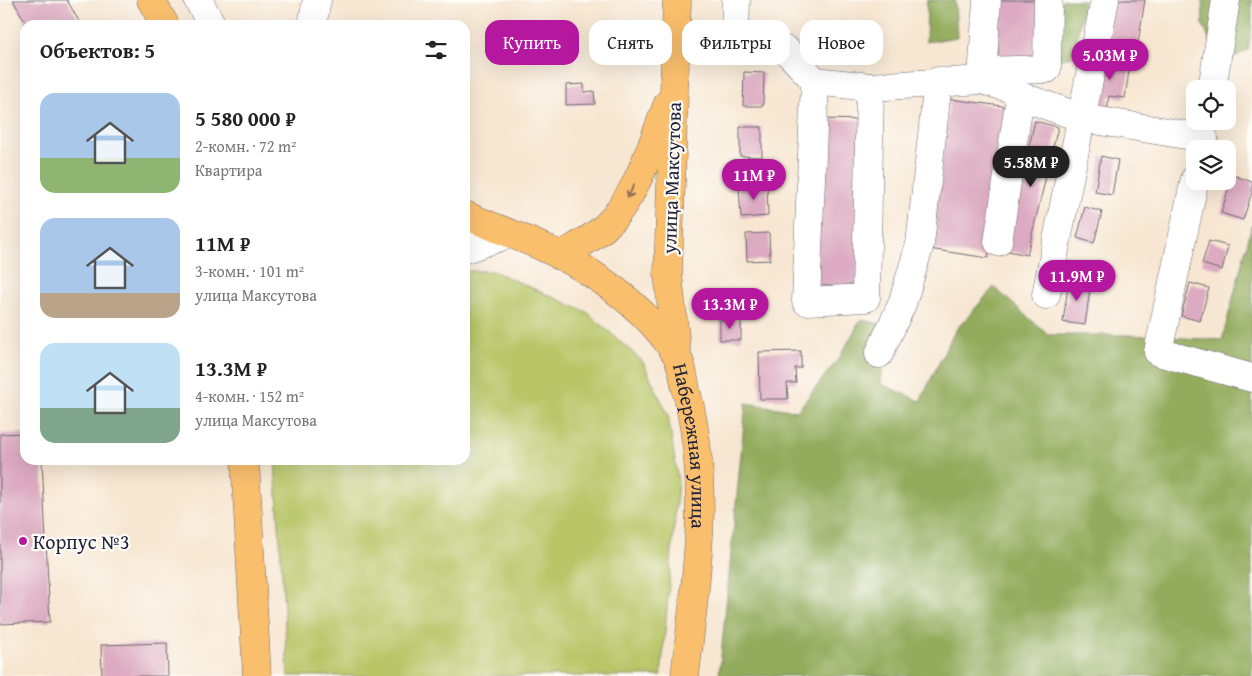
<!DOCTYPE html>
<html lang="ru">
<meta charset="utf-8">
<style>
body{margin:0;font-family:"Gentium Book Plus",serif;background:#f6f6f6;color:#222;height:100vh;display:flex;flex-direction:column;font-size:19px;white-space:nowrap}
*{box-sizing:border-box;margin:0}
p{font-size:16px;color:#767676}
.icon{flex:none;width:28px;height:28px;fill:none;stroke:currentColor;stroke-width:2;stroke-linecap:round;stroke-linejoin:round}
.map{position:relative;flex:1;overflow:hidden}
.drawer{position:absolute;left:20px;top:20px;width:450px;height:445px;display:flex;flex-direction:column;background:#fff;border-radius:15px;box-shadow:0 5px 20px #0002}
.drawer>*{flex:none}
.top-card{position:absolute;left:485px;top:20px;width:475px;height:45px;display:flex;gap:10px}
.tools{position:absolute;left:1186px;top:80px;display:grid;gap:10px}
.tools a{display:grid;place-items:center;width:50px;height:50px;border-radius:10px;background:#fff;box-shadow:0 5px 20px #0002;font-size:25px}
.price{position:absolute;translate:-50% -42px;padding:0 11px;border-radius:18px;background:#b5179e;color:#fff;font-size:16px;line-height:32px;filter:drop-shadow(0 1px 2px #0008)}
.price::after{content:'';position:absolute;left:50%;top:30px;width:15px;height:11px;margin-left:-8px;background:inherit;clip-path:polygon(0 0,100% 0,50% 100%)}
.price.selected{background:#222;color:#fff}
ul{padding:0;list-style:none}
li{display:flex;align-items:center;gap:15px;height:125px;padding:0 20px}
li span{display:grid;place-items:center;flex:none;width:140px;height:100px;border-radius:15px;color:#555}
li>.icon{margin-inline-start:auto}
span .icon{width:60px;height:60px;fill:#fffc;stroke-width:1}
li b{font-size:21px}
h2{display:flex;justify-content:space-between;align-items:center;height:60px;padding:0 20px;font-size:21px}
.pill{padding:0 18px;border-radius:15px;background:#fff;box-shadow:0 5px 20px #0002;font-size:18px;line-height:45px}
.pill.selected{background:#b5179e;color:#fff}
.map>svg:first-child{display:block}
.green{fill:#b8c667;stroke:#6d7451}
.forest{fill:#92ab5c;stroke:#5a664c}
.building{fill:#dcaac1}
.lines{fill:none;stroke-linecap:round;stroke-linejoin:round}
.minor-casing{stroke:#6d6770;stroke-width:29}
.major-casing{stroke:#6d6770;stroke-width:29}
.minor{stroke:#fff;stroke-width:28}
.major{stroke:#f9bf6d;stroke-width:28}
.oneway{stroke:#8e7054}
.poi-dot{fill:#b5179e;stroke:#fdfcf7;stroke-width:2}
.labels{text-anchor:middle;dominant-baseline:central;stroke-width:4.5;stroke-linejoin:round;paint-order:stroke}
.street-label{font-size:20px;fill:#22223b;stroke:#fdfcf7}
.poi-label{font-size:20px;fill:#22223b;stroke:#fdfcf7;text-anchor:start}
</style>
<div class="map">
<svg width="1252" height="676" viewBox="0 0 1252 676">
<rect width="100%" height="100%" fill="#fdfcf7"/>
<filter id="ink" filterUnits="userSpaceOnUse"><feTurbulence type="fractalNoise" baseFrequency=".02" numOctaves="2"/><feDisplacementMap in="SourceGraphic" scale="10" xChannelSelector="R" yChannelSelector="G"/><feConvolveMatrix kernelMatrix="1 2 1 2 8 2 1 2 1" color-interpolation-filters="sRGB"/></filter>
<filter id="wash" filterUnits="userSpaceOnUse"><feTurbulence type="fractalNoise" baseFrequency=".0096" numOctaves="4" result="noise"/><feDisplacementMap in="SourceGraphic" scale="20" xChannelSelector="R" yChannelSelector="G"/><feGaussianBlur stdDeviation="1.12" result="paint"/><feColorMatrix in="noise" values="0 0 0 0 0 0 0 0 0 0 0 0 0 0 0 0 0 1.4 0 .05"/><feComposite in="paint" operator="in"/></filter>
<g filter="url(#wash)">
<rect width="100%" height="100%" fill="#f7e6d1"/>
<path class="green" d="M465 271H493L587 312 643 362 668 415 678 481 661 676H288L275 460H465Z"/>
<g class="forest">
<path d="M927 0H955L957 37 926 42Z"/>
<path d="M1062 0H1084L1074 55 1053 62Z"/>
<path d="M1202 0H1252V27L1248 50 1220 64 1203 25Z"/>
<path d="M1252 225V676H719L746 403 797 411 839 358 861 319 887 326 881 384 920 401 955 331 994 287 1048 335H1130L1222 340Z"/>
</g>
<g id="blocks">
<g class="building">
<path d="M13 0H67L81 25H27Z"/>
<rect x="998" y="0" width="41" height="62"/>
<path d="M1110 0H1145L1138 43 1104 37Z"/>
<path d="M1101 51 1121 54 1120 63 1130 64 1125 98 1109 96 1107 115 1092 113Z"/>
<path d="M744 72 764 73 763 106H743Z"/>
<path d="M584 84V92L594 91 595 104 566 105V85Z"/>
<path d="M950 99 1009 107 988 258 929 249Z"/>
<path d="M821 119 863 120 858 289 816 287Z"/>
<path d="M1035 121 1058 127 1027 255 1004 250Z"/>
<path d="M740 127H762V157L740 156Z"/>
<path d="M1101 156 1118 160 1112 195 1095 192Z"/>
<path d="M1233 175 1252 182V192L1243 220 1221 213Z"/>
<path d="M767 184 768 216 741 218 739 185Z"/>
<path d="M1085 207 1102 212 1094 243 1077 238Z"/>
<path d="M769 233 770 260 747 261 746 234Z"/>
<path d="M1209 241 1228 246 1222 270 1202 264Z"/>
<path d="M1069 279 1091 282 1085 325 1063 322Z"/>
<path d="M1190 283 1209 288 1200 321 1181 316Z"/>
<rect x="720" y="320" width="21" height="20"/>
<path d="M801 351V368H795L796 383H787L788 399H760L759 352Z"/>
<path d="M25 433V460H42L50 622 0 624V434Z"/>
<path d="M167 643 168 676H102L101 645Z"/>
</g>
</g>
</g>
<g filter="url(#ink)">
<use href="#blocks" fill-opacity="0" stroke="#6d6770" stroke-width="1"/>
<g class="lines">
<defs>
<g id="minor">
<path d="M198 0 212 25"/>
<path d="M736 0 735 37 786 50 815 81 870 87 982 80 1009 88 1020 96 1082 118 1204 138"/>
<path d="M312 25 317 0"/>
<path d="M983 71 1047 69 1048 0"/>
<path d="M982 80 987 0"/>
<path d="M815 81 806 301 866 298 870 87"/>
<path d="M1212 89 1226 0"/>
<path d="M1195 179 1158 352 1252 378"/>
<path d="M998 242 1020 96"/>
<path d="M465 249 509 234"/>
<path d="M1046 295 1105 0"/>
<path d="M879 354 902 304 920 244 938 81"/>
</g>
<g id="major">
<path d="M151 0 165 25"/>
<path d="M677 0 668 274 677 356"/>
<path id="s1" d="M465 215C507 233 554 248 592 274 624 295 655 321 676 354 683 365 684 382 687 394 711 488 696 581 685 676"/>
<path d="M560 256C575 247 592 239 605 227 638 195 651 145 668 103"/>
<path d="M245 460 257 676"/>
</g>
</defs>
<use href="#minor" class="minor-casing"/>
<use href="#major" class="major-casing"/>
<use href="#minor" class="minor"/>
<use href="#major" class="major"/>
</g>
<defs><path id="oneway-shaft" d="M-6 0H5M1.5-3L5.5 0L1.5 3" fill="none" stroke-width="1.6" stroke-linecap="round" stroke-linejoin="round" transform="scale(1.25)"/></defs>
<use class="oneway" href="#oneway-shaft" transform="translate(631 191) rotate(115)"/>
</g>
<circle class="poi-dot" cx="23" cy="541" r="5"/>
<g class="labels">
<g class="street-label">
<text transform="translate(671 178) rotate(-88)">улица Максутова</text>
<text stroke="none"><textPath href="#s1" startOffset="351">Набережная улица</textPath></text>
</g>
<g class="poi-label">
<text x="33" y="541">Корпус №3</text>
</g>
</g>
</svg>
<div class="tools">
<a><svg class="icon" aria-label="locate" viewBox="0 0 24 24"><circle cx="12" cy="12" r="6"/><path d="M12 2v4M12 18v4M2 12h4M18 12h4"/></svg></a>
<a><svg class="icon" aria-label="layers" viewBox="0 0 24 24"><path d="M12 4l9 5-9 5-9-5zM3 14l9 5 9-5"/></svg></a>
</div>
<b class="price" style="left:1110px;top:81px">5.03M ₽</b>
<b class="price selected" style="left:1031px;top:188px">5.58M ₽</b>
<b class="price" style="left:754px;top:201px">11M ₽</b>
<b class="price" style="left:1077px;top:302px">11.9M ₽</b>
<b class="price" style="left:730px;top:330px">13.3M ₽</b>
<div class="top-card">
<a class="pill selected">Купить</a>
<a class="pill">Снять</a>
<a class="pill">Фильтры</a>
<a class="pill">Новое</a>
</div>
<section class="drawer">
<h2>Объектов: 5<svg class="icon" aria-label="filters" viewBox="0 0 24 24"><path d="M4 7h16M4 17h16"/><circle cx="9" cy="7" r="2"/><circle cx="15" cy="17" r="2"/></svg></h2>
<ul>
<li><span style="background:linear-gradient(#a9c7e8 65%,#8fb573 0)"><svg class="icon" aria-label="home" viewBox="0 0 24 24"><path d="M3 11l9-7 9 7M6 9v11h12V9"/></svg></span><div><b>5 580 000 ₽</b><p>2-комн. · 72 m²</p><p>Квартира</p></div></li>
<li><span style="background:linear-gradient(#a9c7e8 75%,#b9a48a 0)"><svg class="icon" aria-label="home" viewBox="0 0 24 24"><path d="M3 11l9-7 9 7M6 9v11h12V9"/></svg></span><div><b>11M ₽</b><p>3-комн. · 101 m²</p><p>улица Максутова</p></div></li>
<li><span style="background:linear-gradient(#bfe0f5 65%,#7fa58c 0)"><svg class="icon" aria-label="home" viewBox="0 0 24 24"><path d="M3 11l9-7 9 7M6 9v11h12V9"/></svg></span><div><b>13.3M ₽</b><p>4-комн. · 152 m²</p><p>улица Максутова</p></div></li>
</ul>
</section>
</div>
